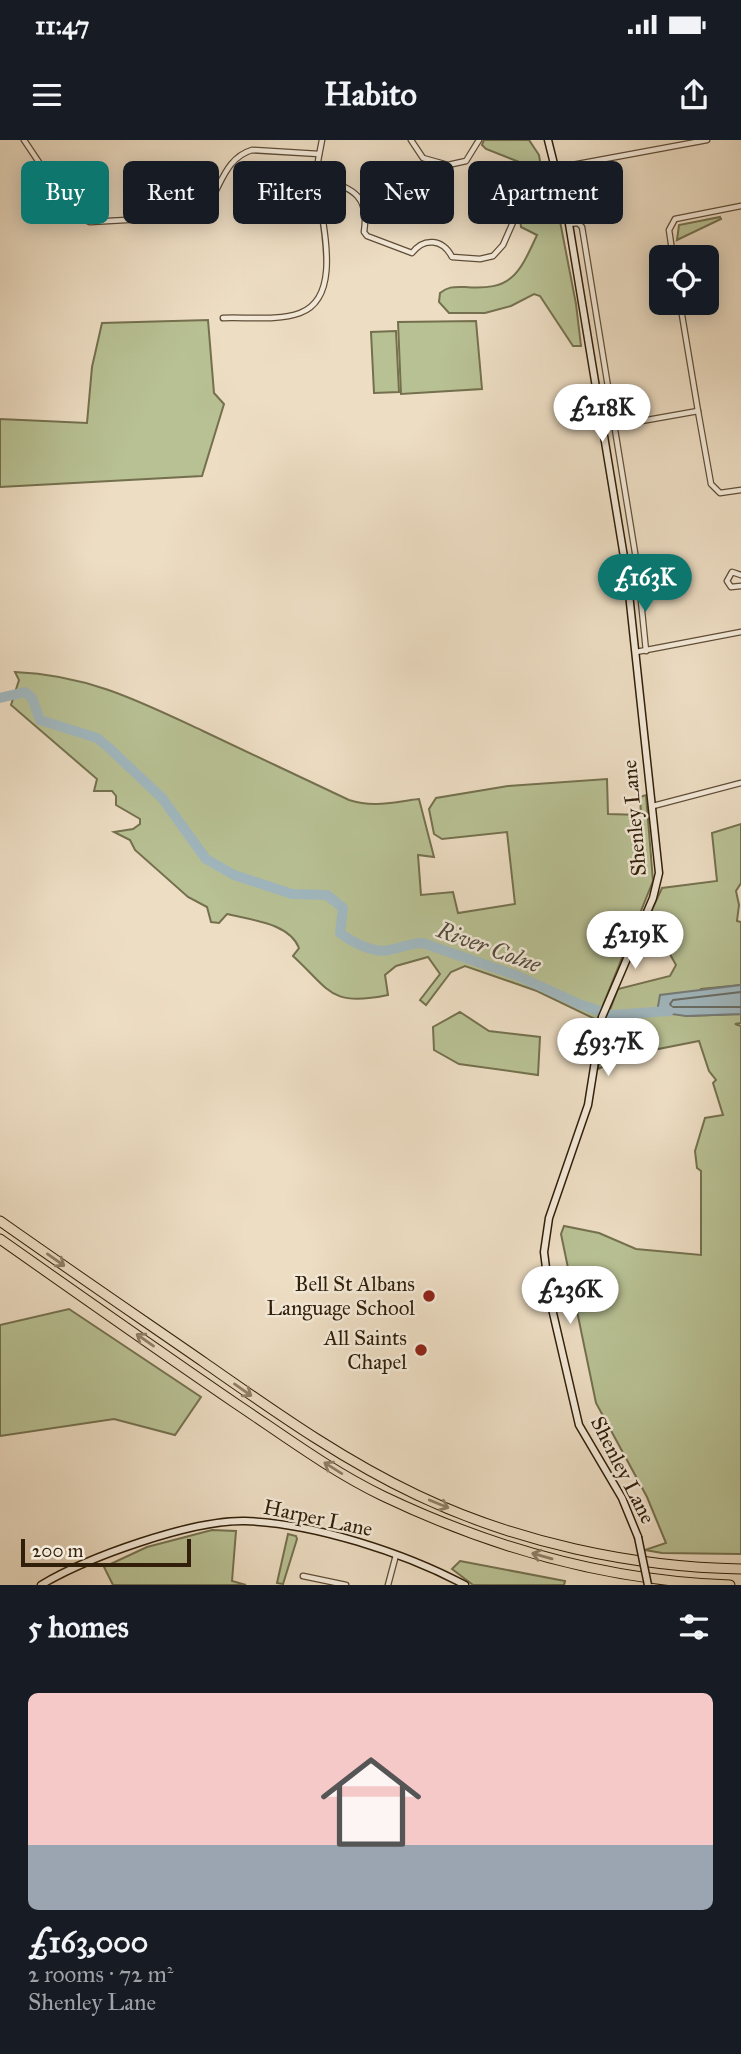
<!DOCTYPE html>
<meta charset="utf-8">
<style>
body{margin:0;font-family:"IM FELL Great Primer",serif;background:#20242c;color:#f1f3f6;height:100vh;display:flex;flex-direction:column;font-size:26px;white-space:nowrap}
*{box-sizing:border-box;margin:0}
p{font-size:23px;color:#9ea1a6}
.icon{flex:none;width:38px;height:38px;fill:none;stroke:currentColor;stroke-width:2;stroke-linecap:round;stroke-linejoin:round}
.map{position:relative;height:1445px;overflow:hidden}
.details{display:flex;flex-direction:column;background:#171b24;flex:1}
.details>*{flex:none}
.hud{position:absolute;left:21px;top:21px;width:700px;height:63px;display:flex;gap:14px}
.buttons{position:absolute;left:649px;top:105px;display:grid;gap:14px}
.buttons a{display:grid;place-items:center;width:70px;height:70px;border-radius:10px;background:#171b24;box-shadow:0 4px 18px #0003;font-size:35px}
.scale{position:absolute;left:21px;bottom:18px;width:170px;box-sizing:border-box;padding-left:7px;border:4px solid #311f09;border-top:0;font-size:19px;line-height:24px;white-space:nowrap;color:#311f09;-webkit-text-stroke:5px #f3e9d8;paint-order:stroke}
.price{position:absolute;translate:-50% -60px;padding:0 16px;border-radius:24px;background:#fff;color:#222;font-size:23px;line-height:46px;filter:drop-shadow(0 2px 4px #0008)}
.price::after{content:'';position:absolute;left:50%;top:42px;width:21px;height:16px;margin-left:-10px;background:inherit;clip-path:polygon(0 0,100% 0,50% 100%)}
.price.on{background:#0f766e;color:#fff}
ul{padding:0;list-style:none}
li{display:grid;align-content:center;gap:14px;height:371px;padding:0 28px}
li span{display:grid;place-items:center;height:217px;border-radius:10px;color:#555}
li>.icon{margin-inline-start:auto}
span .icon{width:126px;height:126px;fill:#fffc;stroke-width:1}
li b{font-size:30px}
h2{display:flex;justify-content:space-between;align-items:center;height:84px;padding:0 28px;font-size:30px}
.tag{padding:0 24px;border-radius:10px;background:#171b24;box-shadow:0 4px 18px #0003;font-size:24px;line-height:63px}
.tag.on{background:#0f766e;color:#fff}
.status{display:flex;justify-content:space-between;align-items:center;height:49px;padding:0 35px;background:#171b24;direction:ltr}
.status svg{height:19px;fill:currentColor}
header{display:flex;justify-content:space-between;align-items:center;height:91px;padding:0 28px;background:#171b24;font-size:32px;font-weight:700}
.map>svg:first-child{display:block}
.green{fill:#b8c194;stroke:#74704e;stroke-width:2}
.water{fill:#a0b8c0;stroke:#747b77;stroke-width:2}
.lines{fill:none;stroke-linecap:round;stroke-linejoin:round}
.shore{stroke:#686c64;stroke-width:2}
.river{stroke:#a0b8c0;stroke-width:10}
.street-casing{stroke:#604e38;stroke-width:7}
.secondary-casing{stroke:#311f09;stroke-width:9}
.highway-casing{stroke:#311f09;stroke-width:11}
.street{stroke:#f3e9d8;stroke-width:4.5}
.secondary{stroke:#f3e9d8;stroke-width:6}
.highway{stroke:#edddc3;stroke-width:9}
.secondary-bridge-casing{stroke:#311f09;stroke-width:9;stroke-linecap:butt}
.secondary-bridge{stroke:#f3e9d8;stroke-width:6}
.oneway{stroke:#8f7e66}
.poi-dot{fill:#8f2418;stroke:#f3e9d8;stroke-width:2.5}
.labels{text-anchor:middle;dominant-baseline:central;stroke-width:5;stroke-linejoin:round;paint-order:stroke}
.street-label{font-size:21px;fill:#311f09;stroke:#f3e9d8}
.poi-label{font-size:21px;fill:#311f09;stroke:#f3e9d8;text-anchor:end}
.water-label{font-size:23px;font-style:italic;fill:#524d40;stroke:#f3e9d8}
</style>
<div class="status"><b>11:47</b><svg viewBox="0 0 49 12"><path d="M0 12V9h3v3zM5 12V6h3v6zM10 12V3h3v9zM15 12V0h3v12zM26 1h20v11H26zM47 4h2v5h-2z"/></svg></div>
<header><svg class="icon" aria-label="menu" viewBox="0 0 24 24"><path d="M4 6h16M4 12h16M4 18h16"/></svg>Habito<svg class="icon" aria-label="share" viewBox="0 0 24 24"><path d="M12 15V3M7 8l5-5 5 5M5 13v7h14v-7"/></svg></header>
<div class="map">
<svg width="741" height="1445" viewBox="0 0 741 1445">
<rect width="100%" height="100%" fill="#edddc3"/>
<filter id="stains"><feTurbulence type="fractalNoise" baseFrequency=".00286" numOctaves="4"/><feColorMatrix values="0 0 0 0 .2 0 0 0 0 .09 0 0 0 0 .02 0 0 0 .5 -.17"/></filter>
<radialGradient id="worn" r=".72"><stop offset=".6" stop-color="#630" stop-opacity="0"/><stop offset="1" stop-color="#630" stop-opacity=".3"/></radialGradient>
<g class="green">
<path d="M484 0H529L539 15 543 40 553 45 576 164 581 206H573L540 156 534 154 511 166 485 173H449L439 162 440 153C449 146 454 147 465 147 512 151 519 134 537 95L521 87 517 50 525 27 522 23 486 9 482 5Z"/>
<path d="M720 77 721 79 677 100 679 85Z"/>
<path d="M208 180 214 253 224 264 202 336 0 347V279L87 283 92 227 102 183Z"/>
<path d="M476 181 482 249 401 254 398 182Z"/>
<path d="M396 191 399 252 374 253 371 192Z"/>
<path d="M15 532C88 535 139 561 203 591 252 614 300 637 349 660 374 668 393 662 419 659L434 717 418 715 421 755 453 752 458 773 515 764 507 692 442 699 434 694 429 669 436 658 508 646 607 639 608 674 641 675 640 657 646 655 653 741 597 880 537 851 465 826 451 832 426 865 420 860 440 834 428 817 396 826 385 835 388 855C330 867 331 851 293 816L299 808C289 783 251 780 227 774L219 783 211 782 207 767 188 757 135 710 130 700 114 692 133 689 140 684V679L116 665V656L112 651H94L97 639 11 565 19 540Z"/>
<path d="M741 684V743L736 751 739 765 737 781 741 782V845L701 849 686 876 741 874V883L735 884 741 886V1414L662 1413 645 1410 666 1403 647 1357 596 1263 561 1094 564 1086 599 1093 636 1109 701 1115V1031L697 1028 695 1011 705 978 723 975 713 943 716 940 709 931 699 901 628 915 598 929 606 880 618 849 670 836 676 825 652 782 655 777 650 774 662 748 717 741 712 693Z"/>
<path d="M460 872 489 891 540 897 538 935 459 924 434 910 433 887Z"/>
<path d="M69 1169 201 1257 175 1295 114 1279 0 1296V1185Z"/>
<path d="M212 1390 236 1391 232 1441 246 1445H113L104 1427 147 1407Z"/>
<path d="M288 1394 296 1396 297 1399 283 1444 277 1443Z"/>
<path d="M460 1421 565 1441 564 1445H473L452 1429Z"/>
</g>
<path class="water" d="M741 845V874L686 876 657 872 660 855Z"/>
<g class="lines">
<path class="shore" d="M741 852 673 860 670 864 672 867H741"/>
<path class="river" d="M0 558 25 552 32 558 40 580 97 598 108 607 162 658 206 719 234 735 292 754 327 755 343 768 340 793C352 802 374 814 389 810 401 808 410 803 423 803L518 836 579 864 611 875 669 871"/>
<defs>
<g id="street">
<path d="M24 0 75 76 90 82 198 76C220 57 221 19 252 10L319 14"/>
<path d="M411 0 423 18 448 25 466 21 479 0"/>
<path d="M556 28 707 0"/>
<path d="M317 36C350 49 370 52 364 92L367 96 412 113C424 97 443 99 452 117L480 119 493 116 503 105 518 71"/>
<path d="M569 84 578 83 582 87 638 431 646 511"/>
<path d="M673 117 669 90 675 79 741 66"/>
<path d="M680 163 698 271"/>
<path d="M223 178C247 177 278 181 300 173 346 156 319 75 317 38 316 25 320 12 322 0"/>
<path d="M602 288 698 271 711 344 720 353 741 350"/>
<path d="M741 435 732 432 727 441 731 447 741 446"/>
<path d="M636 512 741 492"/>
<path d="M653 666 741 643"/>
<path d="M303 1436 346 1445"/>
<path d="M388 1445 396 1415"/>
</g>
<g id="secondary">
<path d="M548 0 569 84 627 435 659 733 653 758 602 877 588 965 549 1078 544 1112 550 1160 579 1285 622 1358 638 1397"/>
<path d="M41 1445C88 1417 191 1380 245 1381 313 1383 405 1413 465 1445"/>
</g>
<g id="highway">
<path d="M0 1081C68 1129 137 1176 205 1223 274 1271 341 1319 417 1355 516 1402 631 1427 741 1429"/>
<path d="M0 1099C78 1154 156 1209 235 1263 283 1295 331 1331 383 1356 492 1408 610 1441 730 1445"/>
</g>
</defs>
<use href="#street" class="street-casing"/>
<use href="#secondary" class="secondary-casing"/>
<use href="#highway" class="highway-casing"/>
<use href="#street" class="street"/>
<use href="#secondary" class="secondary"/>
<use href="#highway" class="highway"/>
<defs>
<path id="secondary-bridge" d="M638 1397 648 1445"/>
</defs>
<use href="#secondary-bridge" class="secondary-bridge-casing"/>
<use href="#secondary-bridge" class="secondary-bridge"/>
</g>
<defs><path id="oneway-shaft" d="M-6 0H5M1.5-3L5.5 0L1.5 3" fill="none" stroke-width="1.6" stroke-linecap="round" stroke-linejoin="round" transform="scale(1.75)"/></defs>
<g class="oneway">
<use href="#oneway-shaft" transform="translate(56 1120) rotate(35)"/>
<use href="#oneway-shaft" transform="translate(145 1200) rotate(-145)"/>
<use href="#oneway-shaft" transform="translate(243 1250) rotate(35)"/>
<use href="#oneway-shaft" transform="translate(333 1328) rotate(-148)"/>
<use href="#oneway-shaft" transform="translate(439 1364) rotate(22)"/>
<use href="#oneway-shaft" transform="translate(542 1416) rotate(-164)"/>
</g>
<g class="poi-dot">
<circle cx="429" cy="1156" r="7"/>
<circle cx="421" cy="1210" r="7"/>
</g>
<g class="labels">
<g class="street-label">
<text transform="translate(634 678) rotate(-95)">Shenley Lane</text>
<text transform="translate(623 1330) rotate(63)">Shenley Lane</text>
<text transform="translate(318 1378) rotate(12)">Harper Lane</text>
</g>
<g class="poi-label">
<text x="415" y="1144">Bell St Albans<tspan x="415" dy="24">Language School</tspan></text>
<text x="407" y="1198">All Saints<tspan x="407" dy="24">Chapel</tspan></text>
</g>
<g class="water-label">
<text transform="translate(489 807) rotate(20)">River Colne</text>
</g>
</g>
<rect width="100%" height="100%" filter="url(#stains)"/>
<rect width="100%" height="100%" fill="url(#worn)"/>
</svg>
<div class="buttons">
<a><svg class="icon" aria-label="locate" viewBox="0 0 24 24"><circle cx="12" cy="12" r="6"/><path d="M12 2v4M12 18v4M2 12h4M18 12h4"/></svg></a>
</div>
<div class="scale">200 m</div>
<b class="price" style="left:602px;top:304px">£218K</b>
<b class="price on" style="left:645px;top:474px">£163K</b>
<b class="price" style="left:635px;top:831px">£219K</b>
<b class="price" style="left:608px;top:938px">£93.7K</b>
<b class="price" style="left:570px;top:1186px">£236K</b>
<div class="hud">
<a class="tag on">Buy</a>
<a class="tag">Rent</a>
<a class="tag">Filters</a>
<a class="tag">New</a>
<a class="tag">Apartment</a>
</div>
</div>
<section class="details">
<h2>5 homes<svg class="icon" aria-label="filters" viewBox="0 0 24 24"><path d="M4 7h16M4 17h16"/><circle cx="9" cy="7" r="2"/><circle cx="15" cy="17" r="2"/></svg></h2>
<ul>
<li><span style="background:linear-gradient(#f6c9c9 70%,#9aa5b1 0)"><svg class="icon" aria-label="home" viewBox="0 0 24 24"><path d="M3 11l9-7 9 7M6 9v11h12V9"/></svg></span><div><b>£163,000</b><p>2 rooms · 72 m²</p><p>Shenley Lane</p></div></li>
</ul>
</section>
